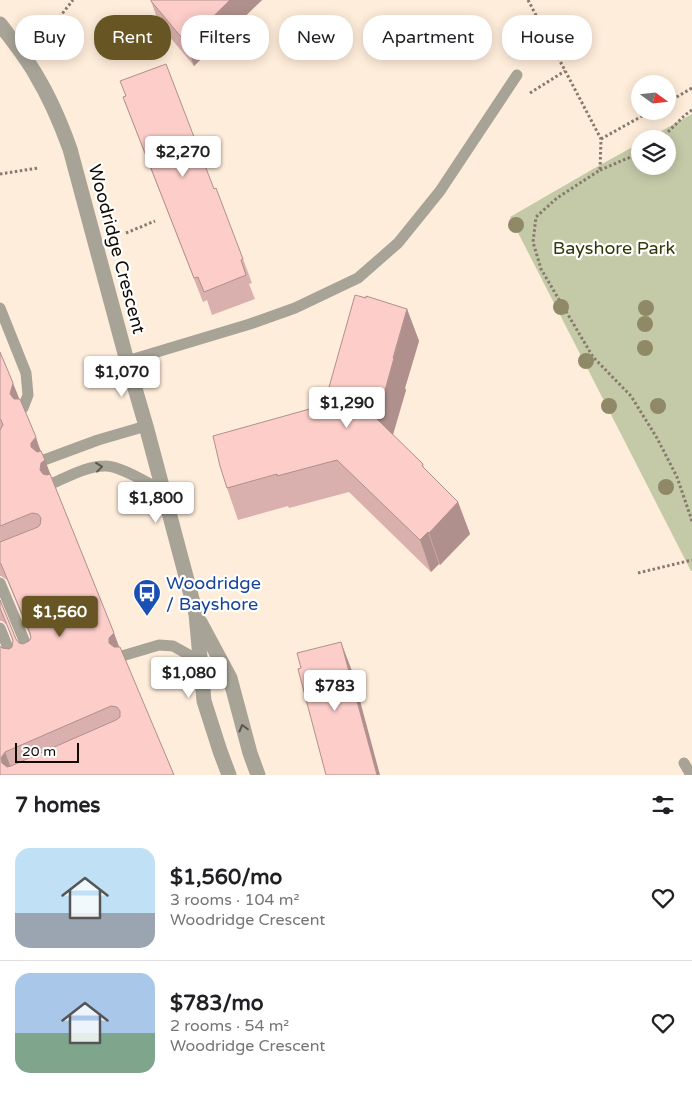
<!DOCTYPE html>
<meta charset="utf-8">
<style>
body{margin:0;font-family:"Varela Round",sans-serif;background:#f2f2f2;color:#202124;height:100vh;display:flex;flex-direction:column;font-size:19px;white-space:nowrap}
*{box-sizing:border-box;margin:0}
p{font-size:16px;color:#757577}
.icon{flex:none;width:28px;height:28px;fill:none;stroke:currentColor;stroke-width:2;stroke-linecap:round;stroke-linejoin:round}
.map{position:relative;height:775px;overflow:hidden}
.side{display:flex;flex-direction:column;background:#fff;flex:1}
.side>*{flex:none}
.top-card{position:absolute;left:15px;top:15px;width:662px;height:45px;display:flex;gap:10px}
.needle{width:32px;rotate:105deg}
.buttons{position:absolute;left:631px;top:75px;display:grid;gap:10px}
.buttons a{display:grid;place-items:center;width:45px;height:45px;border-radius:50%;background:#fff;box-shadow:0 2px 12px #0003;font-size:25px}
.scale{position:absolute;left:15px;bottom:12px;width:64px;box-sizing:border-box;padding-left:5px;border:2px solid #120b05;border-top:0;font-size:14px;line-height:18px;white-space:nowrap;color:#120b05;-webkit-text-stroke:4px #fff;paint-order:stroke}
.price{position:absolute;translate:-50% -42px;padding:0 11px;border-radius:5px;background:#fff;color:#222;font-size:16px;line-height:32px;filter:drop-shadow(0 1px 2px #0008)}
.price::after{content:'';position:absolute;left:50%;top:30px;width:15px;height:11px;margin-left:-8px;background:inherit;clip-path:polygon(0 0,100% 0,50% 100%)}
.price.on{background:#675624;color:#fff}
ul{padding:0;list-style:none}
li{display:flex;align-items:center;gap:15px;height:125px;padding:0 15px}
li+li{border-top:1px solid #e0e0e0}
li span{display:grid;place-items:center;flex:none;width:140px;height:100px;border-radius:15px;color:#555}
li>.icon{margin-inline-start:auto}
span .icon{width:60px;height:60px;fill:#fffc;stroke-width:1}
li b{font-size:21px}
h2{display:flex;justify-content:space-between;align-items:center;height:60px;padding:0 15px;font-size:21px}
.pill{padding:0 18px;border-radius:20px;background:#fff;box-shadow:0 2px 12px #0003;font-size:18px;line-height:45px}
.pill.on{background:#675624;color:#fff}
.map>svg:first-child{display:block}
.park{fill:#c4c9a8}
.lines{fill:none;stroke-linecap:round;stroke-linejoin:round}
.path{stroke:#867a6e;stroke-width:3;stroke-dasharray:2.5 2.5;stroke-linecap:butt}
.service{stroke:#a7a397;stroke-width:11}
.tertiary{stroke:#a7a397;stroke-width:15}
.tree{fill:#8f8967}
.wall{fill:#d9b0ad}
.shaded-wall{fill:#b0908d}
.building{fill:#fccdc9;stroke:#b0908d;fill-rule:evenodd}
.oneway{stroke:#5c574e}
.labels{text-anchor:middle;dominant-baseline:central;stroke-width:4.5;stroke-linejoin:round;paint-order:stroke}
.park-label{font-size:18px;fill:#343808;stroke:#fff}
.street-label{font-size:18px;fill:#120b05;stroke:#fff}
.transit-label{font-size:18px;fill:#164399;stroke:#fff;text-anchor:start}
</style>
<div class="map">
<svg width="692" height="775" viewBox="0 0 692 775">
<rect width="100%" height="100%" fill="#ffeddb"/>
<path class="park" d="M692 114V571H691L510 217 600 165 640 143V166H668V139H647Z"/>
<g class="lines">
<g class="path">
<path d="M528 0 601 139 600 170 557 198 536 217 533 242 541 269 593 357 631 396 657 438 677 477 691 518 692 523"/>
<path d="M47 33 73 0"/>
<path d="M530 93 565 71"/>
<path d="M668 102 692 88"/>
<path d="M601 139 651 111"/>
<path d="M661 139 685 115 692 110"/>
<path d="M600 170 640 153"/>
<path d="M0 174 38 168"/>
<path d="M126 233 155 221"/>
<path d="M638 573 692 560"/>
</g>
<g class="service">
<path d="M0 308 26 373 28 395 23 408"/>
<path d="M127 361 250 324 295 308 358 278 398 243 440 191 517 75"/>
<path d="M44 460 98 440 146 426"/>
<path d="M53 483C70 476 87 466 105 466 119 465 149 484 162 490"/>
<path d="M0 583 29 652"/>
<path d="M0 628 12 658"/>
<path d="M122 656 159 645 173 646 200 661"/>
<path d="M684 763 691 775"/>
</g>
<g class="tertiary">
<path d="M0 24C12 40 26 57 36 75 50 98 61 124 70 149L127 361 146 426 196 614 204 701 220 751 229 775"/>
<path d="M200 622 230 678 250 753 258 775"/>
</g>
</g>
<g class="tree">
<circle cx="516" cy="225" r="8"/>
<circle cx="561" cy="307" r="8"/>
<circle cx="646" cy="308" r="8"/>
<circle cx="645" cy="324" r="8"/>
<circle cx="645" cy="348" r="8"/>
<circle cx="586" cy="361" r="8"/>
<circle cx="609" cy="406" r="8"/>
<circle cx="658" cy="406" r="8"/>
<circle cx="666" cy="487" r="8"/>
</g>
<g class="wall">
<path d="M151 0H262L194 66 159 24 151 1Z"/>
<path d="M126 96 214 189 243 259 252 283 249 284 255 299 212 315 207 300 203 302 132 121 123 97Z"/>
<path d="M407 309 419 341 405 388 406 390 393 435 423 464 424 468 458 502 470 534 440 565 439 564 431 572 349 492 289 508 288 506 238 520 227 488 324 405Z"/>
<path d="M0 352 18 399 41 451 119 647 174 775H0L2 648 9 649 12 647 13 641 7 625 2 621H0V600L16 639 19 643 23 644 29 641 31 638 7 580 1 576H0Z"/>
</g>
<g class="shaded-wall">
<path d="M230 0H262L194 66 186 43Z"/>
<path d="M407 309 419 341 405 388 406 390 388 451 377 419Z"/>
<path d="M13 383 19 398 16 410 10 394Z"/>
<path d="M36 437 41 453 37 458 31 447V443Z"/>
<path d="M45 460 51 476 47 479 40 470 41 463Z"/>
<path d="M458 502 470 534 440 565 429 533Z"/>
<path d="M428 532 439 564 431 572 420 540Z"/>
<path d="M114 633 120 649 115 654 109 643V638Z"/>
<path d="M341 642 352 671 380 775H377Z"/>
<path d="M5 752 11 768 7 774 2 763 1 758Z"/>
</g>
<g class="building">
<path d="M151 0H230L186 43 151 1Z"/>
<path d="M166 64 214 189 216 188 243 259 241 260 246 275 204 292 198 277 194 278 123 97 126 96 120 81Z"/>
<path d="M355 295 366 298V296L407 309 393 358H394L377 419 423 464 422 466 458 502 429 533 428 532 420 540 337 460 277 476V474L227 488 220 466 213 436 324 405Z"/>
<path d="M0 352 13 383 10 394 14 399H20L36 437 31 443V447L37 452 41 451 45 460 41 463 40 470 43 474 47 475 50 474 114 633 109 638V643L114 647H120L174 775H0V646L2 648 9 649 12 647 13 640 0 608V600L16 639 19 643 23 644 29 641 31 638 30 633 1 564 0 563V542L38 527 40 525 41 518 38 514 32 513 0 526V430L3 425 1 420 0 419ZM111 706 117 707 120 711V717L116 720 11 766 7 767 2 763 1 758 5 752Z"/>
<path d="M341 642 377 775H326L298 669 301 668 297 653Z"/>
</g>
<defs><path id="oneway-chevron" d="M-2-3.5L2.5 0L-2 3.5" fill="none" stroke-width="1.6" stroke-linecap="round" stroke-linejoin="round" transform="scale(1.25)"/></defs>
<g class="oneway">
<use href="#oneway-chevron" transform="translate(99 467) rotate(-7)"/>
<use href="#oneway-chevron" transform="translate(243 728) rotate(-105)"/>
</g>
<defs>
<symbol id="bus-pin" viewBox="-11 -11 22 30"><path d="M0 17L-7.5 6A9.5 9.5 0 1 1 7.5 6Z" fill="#1a4fb4" stroke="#fff"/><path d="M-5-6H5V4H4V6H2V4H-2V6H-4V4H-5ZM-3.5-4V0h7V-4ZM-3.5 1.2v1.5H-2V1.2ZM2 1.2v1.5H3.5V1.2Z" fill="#fff"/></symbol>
</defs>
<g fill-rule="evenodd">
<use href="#bus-pin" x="131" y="577" width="32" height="43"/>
</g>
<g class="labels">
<g class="park-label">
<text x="614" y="248">Bayshore Park</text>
</g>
<g class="street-label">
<text transform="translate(117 249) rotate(75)">Woodridge Crescent</text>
</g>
<g class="transit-label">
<text x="166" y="583">Woodridge<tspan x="166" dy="21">/ Bayshore</tspan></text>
</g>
</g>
</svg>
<div class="buttons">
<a><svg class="needle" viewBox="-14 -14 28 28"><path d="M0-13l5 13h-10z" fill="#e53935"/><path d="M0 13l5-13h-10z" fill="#757577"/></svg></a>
<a><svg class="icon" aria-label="layers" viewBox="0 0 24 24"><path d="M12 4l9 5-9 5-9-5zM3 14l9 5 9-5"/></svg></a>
</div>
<div class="scale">20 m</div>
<b class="price" style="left:183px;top:178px">$2,270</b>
<b class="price" style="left:122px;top:398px">$1,070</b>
<b class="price" style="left:347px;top:429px">$1,290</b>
<b class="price" style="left:156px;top:524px">$1,800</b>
<b class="price on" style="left:60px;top:638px">$1,560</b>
<b class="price" style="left:189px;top:699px">$1,080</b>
<b class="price" style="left:335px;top:712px">$783</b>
<div class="top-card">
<a class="pill">Buy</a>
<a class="pill on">Rent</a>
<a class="pill">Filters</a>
<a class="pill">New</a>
<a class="pill">Apartment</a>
<a class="pill">House</a>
</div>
</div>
<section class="side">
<h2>7 homes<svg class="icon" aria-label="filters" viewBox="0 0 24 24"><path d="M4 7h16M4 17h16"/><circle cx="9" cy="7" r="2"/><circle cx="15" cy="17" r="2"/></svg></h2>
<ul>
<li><span style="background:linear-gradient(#bfe0f5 65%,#9aa5b1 0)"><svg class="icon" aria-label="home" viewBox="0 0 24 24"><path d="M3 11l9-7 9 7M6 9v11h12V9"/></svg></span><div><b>$1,560/mo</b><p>3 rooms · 104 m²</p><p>Woodridge Crescent</p></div><svg class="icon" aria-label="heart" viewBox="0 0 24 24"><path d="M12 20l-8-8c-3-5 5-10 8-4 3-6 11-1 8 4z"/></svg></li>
<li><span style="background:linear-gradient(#a9c7e8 60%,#7fa58c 0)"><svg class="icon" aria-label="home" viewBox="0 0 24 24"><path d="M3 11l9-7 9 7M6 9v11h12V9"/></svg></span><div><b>$783/mo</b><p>2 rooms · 54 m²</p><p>Woodridge Crescent</p></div><svg class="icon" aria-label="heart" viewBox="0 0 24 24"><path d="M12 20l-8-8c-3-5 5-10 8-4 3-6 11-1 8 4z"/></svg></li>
</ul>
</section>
